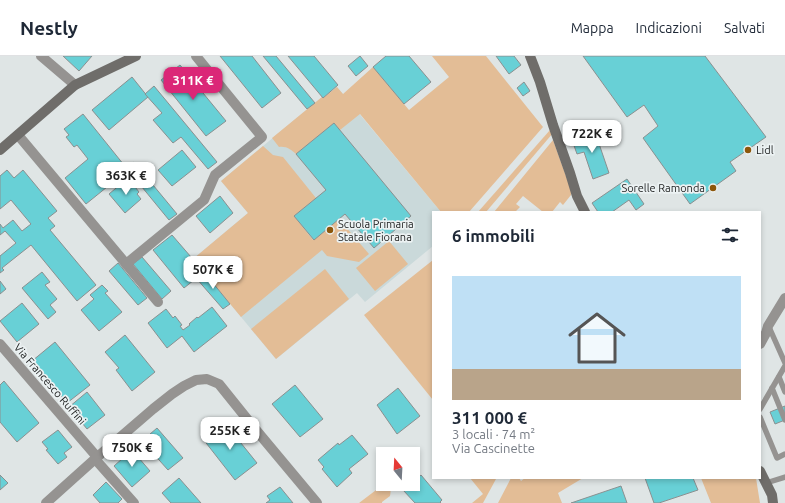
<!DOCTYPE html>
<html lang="it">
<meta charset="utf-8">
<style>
body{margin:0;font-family:Ubuntu,sans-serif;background:#f6f6f7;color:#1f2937;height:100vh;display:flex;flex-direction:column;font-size:15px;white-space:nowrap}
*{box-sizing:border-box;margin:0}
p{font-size:13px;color:#747a83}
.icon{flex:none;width:22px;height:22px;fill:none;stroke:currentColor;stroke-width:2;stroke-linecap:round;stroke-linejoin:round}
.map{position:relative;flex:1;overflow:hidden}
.panel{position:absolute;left:432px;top:155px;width:329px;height:268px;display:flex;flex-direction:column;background:#fff;border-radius:0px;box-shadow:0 2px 6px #0003}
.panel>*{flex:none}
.needle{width:26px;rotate:342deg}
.buttons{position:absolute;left:376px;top:391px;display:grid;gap:8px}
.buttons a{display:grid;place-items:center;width:44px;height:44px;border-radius:0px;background:#fff;box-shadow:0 2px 6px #0003;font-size:20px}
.price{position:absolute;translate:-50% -34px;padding:0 9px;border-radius:8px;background:#fff;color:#222;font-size:13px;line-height:26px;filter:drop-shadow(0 1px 2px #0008)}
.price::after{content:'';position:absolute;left:50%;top:24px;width:12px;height:9px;margin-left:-6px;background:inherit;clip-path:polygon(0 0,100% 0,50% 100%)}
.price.on{background:#db2777;color:#fff}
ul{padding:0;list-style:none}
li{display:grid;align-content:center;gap:8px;height:212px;padding:0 20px}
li+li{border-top:1px solid #e0e1e3}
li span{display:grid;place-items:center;height:124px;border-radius:0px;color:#555}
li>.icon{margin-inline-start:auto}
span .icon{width:72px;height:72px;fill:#fffc;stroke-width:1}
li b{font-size:17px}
h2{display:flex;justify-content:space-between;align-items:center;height:48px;padding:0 20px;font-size:17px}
header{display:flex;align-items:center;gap:24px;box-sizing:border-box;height:56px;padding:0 20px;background:#fff;border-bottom:1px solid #e0e1e3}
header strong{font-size:19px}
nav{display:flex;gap:22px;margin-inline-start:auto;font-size:14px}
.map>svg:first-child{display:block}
.built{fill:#cad9da}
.green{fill:#e3bd96}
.building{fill:#68d0d6;stroke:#8a9090}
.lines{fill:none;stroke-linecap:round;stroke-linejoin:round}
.service{stroke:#959391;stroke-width:5.5}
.minor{stroke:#959391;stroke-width:10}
.secondary{stroke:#6f6d6a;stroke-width:10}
.poi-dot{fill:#8d570b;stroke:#ecf2f3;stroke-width:1.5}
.labels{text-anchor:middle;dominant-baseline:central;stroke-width:3.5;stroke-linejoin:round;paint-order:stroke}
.poi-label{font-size:11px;fill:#1c1e1e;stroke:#ecf2f3;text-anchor:start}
.street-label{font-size:11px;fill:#1c1e1e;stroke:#ecf2f3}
</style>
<header>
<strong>Nestly</strong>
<nav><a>Mappa</a><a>Indicazioni</a><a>Salvati</a></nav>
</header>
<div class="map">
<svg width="785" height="447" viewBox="0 0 785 447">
<rect width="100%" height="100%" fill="#dfe5e5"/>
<path class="built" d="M337 31 441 156H433V190L365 246 357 237 276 303 193 203 248 157 221 125 322 41 323 42Z"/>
<g class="green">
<path d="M432 0H486L543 71 469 156H441L360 58 340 74 334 67 296 98C291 94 287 90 279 91L272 82 322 41 323 42 337 31 343 38 373 11 409 54 449 21Z"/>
<path d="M550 74 553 77 486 156H478Z"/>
<path d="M553 84 571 134V139L563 149 560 146 552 156H543L523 140 516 148 520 151 515 156H494Z"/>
<path d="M263 90 273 99 283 101 316 142 294 160 313 184 339 163 369 198 359 206 327 200 322 194 241 261 193 203 248 157 221 125Z"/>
<path d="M389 185 408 208 375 235 356 212Z"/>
<path d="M433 204V344L364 259Z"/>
<path d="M325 213 349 243 276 303 251 273Z"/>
<path d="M470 422H496V423L483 447H472L483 438Z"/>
<path d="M511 422H519L521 425 525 422H583L558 437 562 447H498Z"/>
<path d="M701 422H756L759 441 760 447H711Z"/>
<path d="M384 428H388C391 431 391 436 390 440L382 446V447H359Z"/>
</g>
<g class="building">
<path d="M63 0H92L79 15Z"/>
<path d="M220 0H252L281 37 262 52Z"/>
<path d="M263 0H276L315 47 307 53Z"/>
<path d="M288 0H314L338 29 323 42Z"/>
<path d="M360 0 368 10 356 20 348 10Z"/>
<path d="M386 0H409L431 26 404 48 373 11Z"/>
<path d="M496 0H514L521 9 509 18Z"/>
<path d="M583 0H705L766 81 730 106 736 115 690 148 643 82 658 70 644 49 627 61Z"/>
<path d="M180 9 226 65 206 80 161 24Z"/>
<path d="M132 21 148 41 109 74 92 54Z"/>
<path d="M524 26 530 35 523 40 517 32Z"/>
<path d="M154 30 217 106 208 113 181 81 173 87 153 64 162 57 145 38Z"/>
<path d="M83 58 128 114 86 148 65 122 88 103 77 89 74 91 66 81 69 79 64 73Z"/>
<path d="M334 67 411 160 374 192 345 158 314 184 294 160 326 134 296 98Z"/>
<path d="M595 76 609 117 593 123 584 96 577 98 572 84Z"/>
<path d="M182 94 196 111 172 130 158 114Z"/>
<path d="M134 106 177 158 169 164 128 114 127 112Z"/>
<path d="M7 114 14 122 23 114 57 155 48 162 55 170 50 174 96 229 77 245 31 189 2 212 4 214 0 217V200L16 187 5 175 0 179V168L3 172 13 164 22 175 31 168 11 144 0 153V120Z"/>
<path d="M128 122 139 136 137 138 141 143 125 157 109 138Z"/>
<path d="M627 123 644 148 636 154 629 144 612 156H598L592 147Z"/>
<path d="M220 140 233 157 210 177 196 160Z"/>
<path d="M172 179 204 216 184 232 153 194Z"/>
<path d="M142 201 171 235 162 243 133 208Z"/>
<path d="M118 207 147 242 138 249 109 215Z"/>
<path d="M42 216 50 226 45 229 57 243 50 249 56 256 48 263 22 232Z"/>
<path d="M204 216 230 248 223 253 196 222Z"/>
<path d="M0 225 6 233 0 238Z"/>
<path d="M102 229 108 235 105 237 122 256 99 275 81 254 94 243 90 239Z"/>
<path d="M22 247 39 268 17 286 0 265Z"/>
<path d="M212 251 227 270 194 296 182 280 167 292 148 267 166 253 173 262 175 260 182 269 180 270 183 274 190 269 189 268 197 261 198 262Z"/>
<path d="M125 279 155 316 132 335 116 314 119 312 105 296Z"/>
<path d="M55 286 90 329 67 347 32 305Z"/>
<path d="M4 325 39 367 17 386 0 366V329Z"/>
<path d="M295 329 323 363 300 381 272 348Z"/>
<path d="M398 332 420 360 397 378 377 349Z"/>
<path d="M87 336 105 359 87 373 69 351Z"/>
<path d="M785 350V364L775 368 770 356Z"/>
<path d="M224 366 257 407 235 424 203 383Z"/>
<path d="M157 372 183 402 168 414 142 385Z"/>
<path d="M58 374 72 391 64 397 67 401 58 408 46 394 48 393 42 386Z"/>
<path d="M352 379 368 398 349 413 352 417 337 431 322 413 324 411 318 404 338 387 339 389Z"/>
<path d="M132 394 150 415 132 431 114 410Z"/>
<path d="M0 419 8 427 0 434Z"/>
<path d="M421 419 442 444 440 446 441 447H415L403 434 410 428H413V426Z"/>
<path d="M179 422 201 447H171L162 437Z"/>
<path d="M645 422H693L698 434 659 447H654Z"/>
<path d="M106 426 122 443 118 447H100L93 439Z"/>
<path d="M621 430 627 447H571Z"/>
<path d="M280 431 293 447H266L270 444 267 440Z"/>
</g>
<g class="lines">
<g class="service">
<path d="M769 271 785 307"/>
<path d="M779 321 785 336"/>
<path d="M772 332 785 364"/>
<path d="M760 353 785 310"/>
<path d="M760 361 777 402 785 398"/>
<path d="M766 427 785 421"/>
</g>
<g class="minor">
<path d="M41 0 75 29"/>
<path d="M18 79 158 246"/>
<path d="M126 208 204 144 215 119 262 81 196 0"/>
<path d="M0 288 97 401"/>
<path d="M760 288 766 277 768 270 785 242"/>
<path d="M95 403 134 447"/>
<path d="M46 447 95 403 153 353 172 338 184 330 196 324 207 323 219 328 256 374 317 447"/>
</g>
<g class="secondary">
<path d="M530 0 540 26 553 69 570 117 577 140 585 156"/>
<path d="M0 94 75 29 136 0"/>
<path d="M760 415 772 439 773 447"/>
</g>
</g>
<g class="poi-dot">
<circle cx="748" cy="94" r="4"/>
<circle cx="713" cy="132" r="4"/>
<circle cx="330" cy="174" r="4"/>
</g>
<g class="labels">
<g class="poi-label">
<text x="756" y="94">Lidl</text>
<text x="705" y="132" text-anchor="end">Sorelle Ramonda</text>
<text x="338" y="168">Scuola Primaria<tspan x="338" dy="13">Statale Fiorana</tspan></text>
</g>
<g class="street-label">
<text transform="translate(50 328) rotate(49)">Via Francesco Ruffini</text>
</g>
</g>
</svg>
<div class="buttons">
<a><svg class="needle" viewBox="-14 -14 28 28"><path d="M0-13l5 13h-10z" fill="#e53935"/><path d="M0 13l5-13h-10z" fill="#747a83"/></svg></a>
</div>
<b class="price on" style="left:193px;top:45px">311K €</b>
<b class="price" style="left:592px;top:98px">722K €</b>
<b class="price" style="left:126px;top:140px">363K €</b>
<b class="price" style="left:213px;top:234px">507K €</b>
<b class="price" style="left:230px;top:395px">255K €</b>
<b class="price" style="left:132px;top:412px">750K €</b>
<section class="panel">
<h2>6 immobili<svg class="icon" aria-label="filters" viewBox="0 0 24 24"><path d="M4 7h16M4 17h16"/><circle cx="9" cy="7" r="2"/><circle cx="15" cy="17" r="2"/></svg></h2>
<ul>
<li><span style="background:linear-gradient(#bfe0f5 75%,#b9a48a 0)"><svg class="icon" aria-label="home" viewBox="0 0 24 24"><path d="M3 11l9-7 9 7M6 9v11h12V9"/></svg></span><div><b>311 000 €</b><p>3 locali · 74 m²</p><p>Via Cascinette</p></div></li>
</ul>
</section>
</div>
